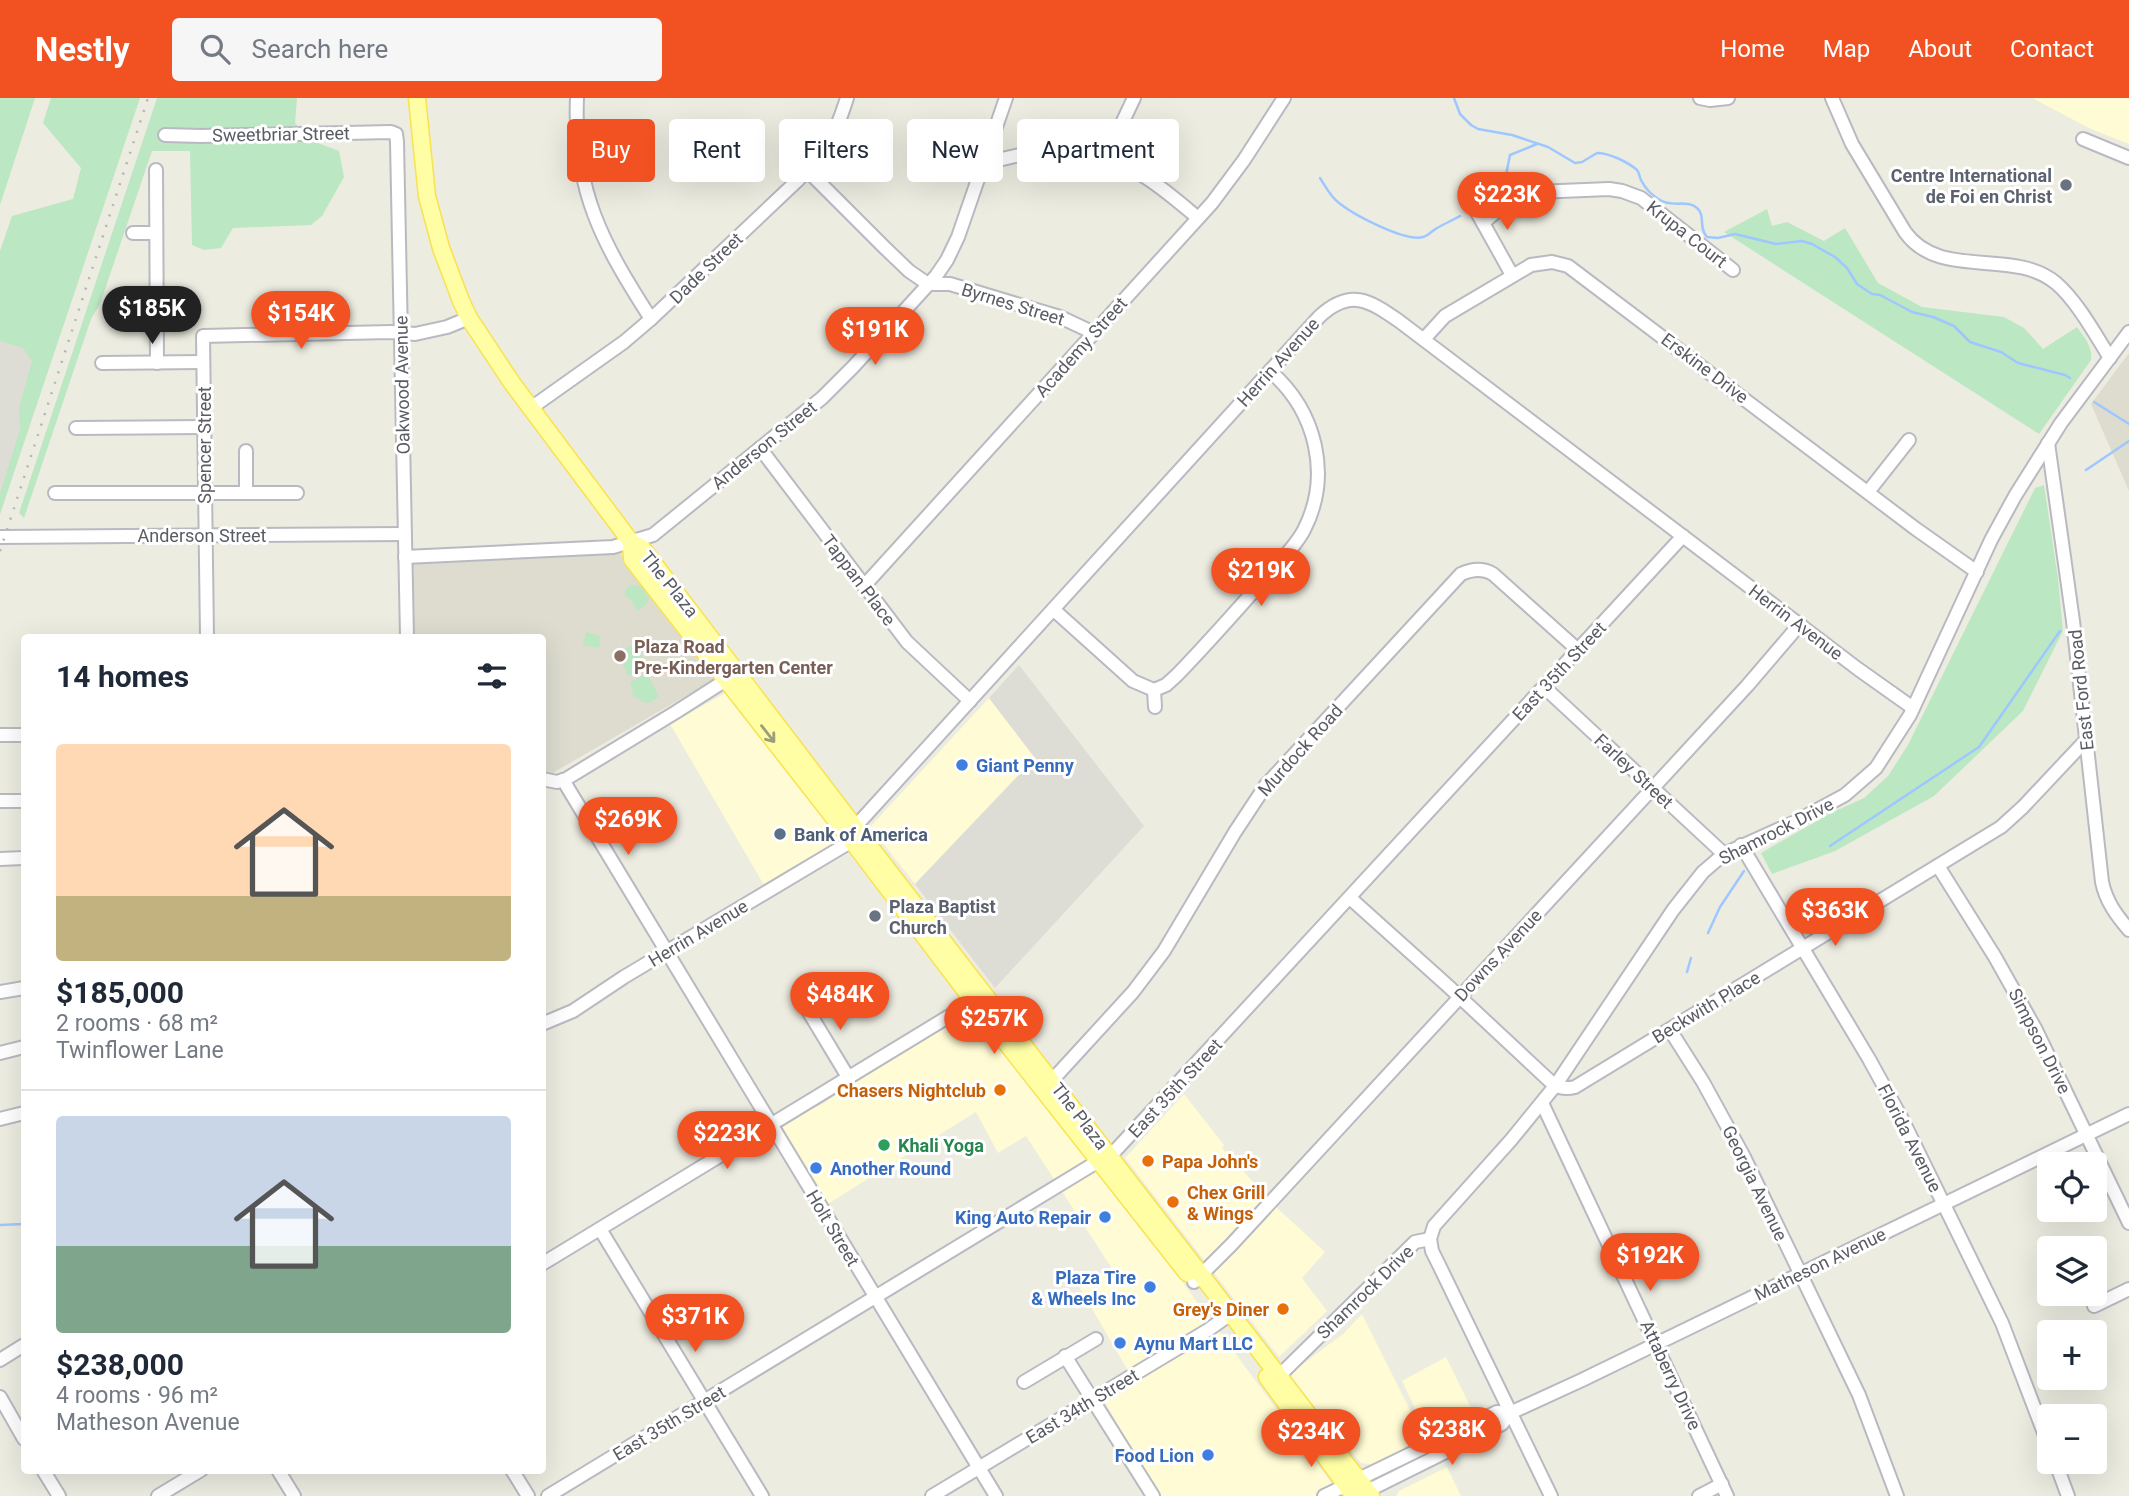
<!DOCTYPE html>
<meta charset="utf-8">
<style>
body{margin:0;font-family:Roboto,sans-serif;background:#f6f6f7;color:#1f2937;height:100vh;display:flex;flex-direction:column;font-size:26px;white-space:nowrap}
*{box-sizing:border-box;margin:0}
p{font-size:23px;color:#747a83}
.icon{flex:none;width:38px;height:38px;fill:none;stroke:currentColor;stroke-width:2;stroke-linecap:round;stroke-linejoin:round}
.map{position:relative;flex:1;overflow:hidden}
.side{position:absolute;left:21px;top:536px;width:525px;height:840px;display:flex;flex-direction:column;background:#fff;border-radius:7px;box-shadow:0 7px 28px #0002}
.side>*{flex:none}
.banner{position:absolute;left:567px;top:21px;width:665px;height:63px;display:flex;gap:14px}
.buttons{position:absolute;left:2037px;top:1054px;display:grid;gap:14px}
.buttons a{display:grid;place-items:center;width:70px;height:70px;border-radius:7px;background:#fff;box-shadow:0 7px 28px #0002;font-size:35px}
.price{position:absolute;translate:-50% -60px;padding:0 16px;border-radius:24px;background:#f25122;color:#fff;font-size:23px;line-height:46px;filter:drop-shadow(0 2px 4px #0008)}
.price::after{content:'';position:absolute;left:50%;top:42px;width:21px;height:16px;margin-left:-10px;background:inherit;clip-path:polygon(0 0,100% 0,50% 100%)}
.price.selected{background:#222;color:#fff}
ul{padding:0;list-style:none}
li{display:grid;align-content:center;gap:14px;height:371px;padding:0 35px}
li+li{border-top:2px solid #e0e1e3}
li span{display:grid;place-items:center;height:217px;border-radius:7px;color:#555}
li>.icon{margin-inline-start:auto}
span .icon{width:126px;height:126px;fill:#fffc;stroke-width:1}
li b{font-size:30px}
h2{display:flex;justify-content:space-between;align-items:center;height:84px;padding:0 35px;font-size:30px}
.pill{padding:0 24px;border-radius:7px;background:#fff;box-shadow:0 7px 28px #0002;font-size:24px;line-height:63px}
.pill.selected{background:#f25122;color:#fff}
header{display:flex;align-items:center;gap:42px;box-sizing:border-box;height:98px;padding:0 35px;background:#f25122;color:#fff}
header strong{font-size:33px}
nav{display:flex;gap:38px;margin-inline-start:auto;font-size:24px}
.search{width:490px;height:63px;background:#f6f6f7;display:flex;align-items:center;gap:18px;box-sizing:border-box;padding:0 24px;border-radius:7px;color:#747a83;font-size:26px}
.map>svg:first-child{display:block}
.commercial{fill:#fffbd4}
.industrial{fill:#deddd5}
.education{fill:#dddccf}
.green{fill:#bbe7c2}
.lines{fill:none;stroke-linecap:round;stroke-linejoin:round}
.stream{stroke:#9fc7ff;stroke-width:2.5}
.minor-casing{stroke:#b9bac1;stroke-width:16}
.major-casing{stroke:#f9e24e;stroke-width:19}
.minor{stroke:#fff;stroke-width:12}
.major{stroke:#fffea4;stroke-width:16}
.rail{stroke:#b4b5b6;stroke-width:2.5;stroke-dasharray:2 9;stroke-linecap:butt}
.oneway{stroke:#9b9d7d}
.worship-dot{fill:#6b7280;stroke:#fff;stroke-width:2.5}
.education-dot{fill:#8d6e63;stroke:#fff;stroke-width:2.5}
.shop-dot{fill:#3f7fe0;stroke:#fff;stroke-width:2.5}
.service-dot{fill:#5c6f8a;stroke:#fff;stroke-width:2.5}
.food-dot{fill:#e8710a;stroke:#fff;stroke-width:2.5}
.leisure-dot{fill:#2e9e5b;stroke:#fff;stroke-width:2.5}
.labels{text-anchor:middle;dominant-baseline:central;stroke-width:6;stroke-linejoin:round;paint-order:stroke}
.street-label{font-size:18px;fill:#595c63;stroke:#fff}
.worship-label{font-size:18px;font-weight:bold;fill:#5b616d;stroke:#fff;text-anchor:end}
.education-label{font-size:18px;font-weight:bold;fill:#785e54;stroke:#fff;text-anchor:start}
.shop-label{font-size:18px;font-weight:bold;fill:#366cbe;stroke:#fff;text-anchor:start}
.service-label{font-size:18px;font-weight:bold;fill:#4e5e75;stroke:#fff;text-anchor:start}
.food-label{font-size:18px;font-weight:bold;fill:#c56008;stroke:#fff;text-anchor:end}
.leisure-label{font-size:18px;font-weight:bold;fill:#27864d;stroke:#fff;text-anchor:start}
</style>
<header>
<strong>Nestly</strong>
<div class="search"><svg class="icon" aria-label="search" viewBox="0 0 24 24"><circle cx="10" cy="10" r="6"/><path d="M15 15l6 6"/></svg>Search here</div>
<nav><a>Home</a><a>Map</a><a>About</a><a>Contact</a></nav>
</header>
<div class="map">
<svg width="2129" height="1398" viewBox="0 0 2129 1398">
<rect width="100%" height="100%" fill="#edece1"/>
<g class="commercial">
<path d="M2032 0H2129V46L2091 31Z"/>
<path d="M738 588 845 739 764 787 670 626Z"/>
<path d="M989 600 1035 660 915 786 870 729Z"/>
<path d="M979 905 1089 1058 1341 1398H1160L1103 1301 1134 1283 1080 1190 1111 1169 1026 1038 998 1055 976 1014 826 1107 780 1027 822 1006 898 955Z"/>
<path d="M1184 996 1224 1047 1222 1050 1276 1109 1325 1154 1302 1180 1327 1213 1279 1259 1125 1060Z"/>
<path d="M1362 1216 1425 1342 1373 1367 1361 1365 1290 1281 1292 1274 1343 1236Z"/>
<path d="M1446 1259 1475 1318 1429 1340 1402 1283Z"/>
<path d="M1447 1369 1461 1398H1396L1399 1393Z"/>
</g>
<g class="industrial">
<path d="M0 153 77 177 0 416Z"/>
<path d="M1019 567 1144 728 995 890 915 786 1035 660 989 600Z"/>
</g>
<g class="education">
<path d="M2129 255V393L2091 306Z"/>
<path d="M619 454 715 581 549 677 543 675 542 539H414L412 465Z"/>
</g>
<g class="green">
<path d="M0 0H35L0 107Z"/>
<path d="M51 0H140L0 416V396L20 331 19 310 32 263 23 250 0 243V153L12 118 73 101 81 70 43 25Z"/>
<path d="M157 0H297L295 25 315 44 339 53 344 79 322 118 311 127 233 130 221 150 204 152 192 147 190 53H152L100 206 91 221 24 420 19 415Z"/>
<path d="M1767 111 1772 128 1787 124 1824 143 1845 130 1878 185 1922 209 2004 219 2024 230 2043 251 2077 229C2084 239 2093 249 2091 262L2039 336 1724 134Z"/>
<path d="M2044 387 2058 481 2063 533 2023 613 1934 698 1835 753 1772 776 1761 755 1829 716 1864 700 1888 678 1908 647 2035 390Z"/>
<path d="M632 487 642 489 649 500 647 505 638 513 629 500 625 498 626 491Z"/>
<path d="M586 534 600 538 599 550 583 547Z"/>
<path d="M630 548 637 549 645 564 646 570 628 578 621 561V554Z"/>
<path d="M647 575 659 598 649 605 643 604 632 597 633 591 630 588 631 584Z"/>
</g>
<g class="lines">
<g class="stream">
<path d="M1454 0 1460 16 1471 27 1478 31 1512 37 1548 49 1575 65 1582 64 1597 55C1609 55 1628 64 1637 72 1640 76 1639 78 1641 82 1645 90 1653 98 1660 102 1672 110 1687 101 1697 110 1706 118 1698 130 1707 139L1718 140 1735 136 1776 146 1802 143 1812 146 1835 159 1847 170 1857 186 1872 196 1880 197 1912 214 1933 219 1954 228 1970 244 2001 254 2018 265 2065 277 2070 280"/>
<path d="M1320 80C1326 89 1330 98 1339 105 1354 117 1405 144 1423 139 1428 138 1432 133 1437 130 1444 126 1453 122 1460 118"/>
<path d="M1485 101 1504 87 1510 57 1537 46"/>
<path d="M2094 304 2129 326"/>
<path d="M2086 372 2129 343"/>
<path d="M1830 748 1979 649 2060 533"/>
<path d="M1708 835 1720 809 1744 773"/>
<path d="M1687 874 1691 860"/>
<path d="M0 1127 24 1126"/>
</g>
<defs>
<g id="minor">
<path d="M577 0C573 93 603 146 651 221"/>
<path d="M1700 0 1710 2 1728 0"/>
<path d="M1832 0 1852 46 1905 134C1940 183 2012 149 2056 185 2077 203 2095 236 2110 260"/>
<path d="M165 37 201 38 391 34 396 36 397 44 407 539"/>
<path d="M2083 41 2129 60"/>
<path d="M1105 61 1134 0"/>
<path d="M983 67C1035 48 1093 49 1142 77 1162 89 1180 105 1198 120"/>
<path d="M156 72 157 265"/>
<path d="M807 72 884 149 909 173 928 186H950L1060 219 1094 235"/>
<path d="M1473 107 1512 177"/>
<path d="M1483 125 1502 109 1517 101 1536 94 1609 91 1622 93 1641 100 1733 172"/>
<path d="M133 135H156"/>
<path d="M121 202 157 201"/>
<path d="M1424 241 1445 218 1531 167 1552 164 1568 168 1916 431 1977 474"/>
<path d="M102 265 203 264"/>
<path d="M531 310 624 244 651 221 797 83C827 52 834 41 847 0"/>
<path d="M76 330 204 329"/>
<path d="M2048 345 2073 523 2102 784C2106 803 2116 817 2129 832"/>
<path d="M760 350 907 544 970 603"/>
<path d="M246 353V395"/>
<path d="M1868 394 1909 342"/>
<path d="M55 395H297"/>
<path d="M0 439 405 436"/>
<path d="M405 459 613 449 653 437 822 300 853 269 936 178 947 162 958 139 1006 0"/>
<path d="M864 488 1212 105 1244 62 1284 0"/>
<path d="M1054 512 1133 583 1154 592 1166 587 1177 577C1208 545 1238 511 1267 478 1280 463 1295 449 1304 432 1332 377 1316 313 1270 273"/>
<path d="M207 539 203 238 391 234 415 236 447 229 469 220"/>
<path d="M1544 589 1724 756"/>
<path d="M1154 592 1155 609"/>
<path d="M0 637H24"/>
<path d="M542 681 557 684 566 681 676 614 726 582"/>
<path d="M563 682 996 1398"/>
<path d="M0 703H24"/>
<path d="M855 729 1319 219C1350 190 1369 202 1399 223L1858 571 1913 610"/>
<path d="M1741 747 1869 961 1902 1021 2002 1225 2049 1348"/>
<path d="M0 761 24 760"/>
<path d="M1938 768 1995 859 2036 932 2129 1125"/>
<path d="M1350 800 1448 888 1553 986C1559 990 1567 991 1575 989L2001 729 2023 709 2086 642"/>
<path d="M0 894 24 890"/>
<path d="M804 906 848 979"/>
<path d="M542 926 573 913 624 879 852 743"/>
<path d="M1670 932 1703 984 1744 1059 1859 1297 1897 1398"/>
<path d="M0 955 24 949"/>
<path d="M1046 989 1133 894 1164 853 1235 734 1266 687 1461 476C1472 471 1483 470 1493 476L1578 552"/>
<path d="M1542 1005 1727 1398"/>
<path d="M0 1021 24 1015"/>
<path d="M600 1131 762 1398"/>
<path d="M1430 1141 1432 1153 1439 1167 1551 1398"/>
<path d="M542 1166 979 900"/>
<path d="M1194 1184 1232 1146 1747 588 1800 526"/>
<path d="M2094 1208 2129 1191"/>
<path d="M1065 1258 1153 1398"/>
<path d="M0 1262 24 1247"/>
<path d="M1279 1278 1415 1144 1430 1141 1434 1128 1511 1042 1555 988 1673 812 1703 774 1724 756 1793 725 1845 697 1876 670 1910 617 1991 442 2015 398 2061 325 2129 234"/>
<path d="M1024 1284 1096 1241"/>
<path d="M0 1299 24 1341"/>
<path d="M2055 1363 2068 1398"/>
<path d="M43 1372 59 1398"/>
<path d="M278 1372 294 1398"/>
<path d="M512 1372 528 1398"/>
<path d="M1361 1396 1502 1326 1510 1315"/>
<path d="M158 1398 201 1372"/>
<path d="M548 1398 1115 1053 1683 438"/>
<path d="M932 1398 1208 1232 1232 1215"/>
<path d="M1324 1398 1497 1314 1510 1315 1582 1282 2129 1016"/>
<path d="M1699 1398 1722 1386"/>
</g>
<g id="major">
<path d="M417 0 427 98 441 150 461 203 469 220 512 285 631 444 642 450C714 543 785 638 857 732 1028 954 1201 1175 1371 1398"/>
<path d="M631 444 632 461 852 743 974 904 1187 1175"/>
<path d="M1267 1279 1354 1398"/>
</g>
</defs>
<use href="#minor" class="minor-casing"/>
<use href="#major" class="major-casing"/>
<use href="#minor" class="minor"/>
<use href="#major" class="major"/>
<path class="rail" d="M0 453 148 0"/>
</g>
<defs><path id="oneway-shaft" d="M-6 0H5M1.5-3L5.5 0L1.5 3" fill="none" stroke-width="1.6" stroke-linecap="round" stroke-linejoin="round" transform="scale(1.75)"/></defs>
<use class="oneway" href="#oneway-shaft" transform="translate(768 636) rotate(52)"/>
<g class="worship-dot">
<circle cx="2066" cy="87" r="7"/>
<circle cx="875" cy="818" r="7"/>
</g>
<circle class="education-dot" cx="620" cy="558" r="7"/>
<g class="shop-dot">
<circle cx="962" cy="667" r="7"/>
<circle cx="816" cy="1070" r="7"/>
<circle cx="1105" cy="1119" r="7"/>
<circle cx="1150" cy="1189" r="7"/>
<circle cx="1120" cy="1245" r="7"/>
<circle cx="1208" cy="1357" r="7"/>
</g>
<circle class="service-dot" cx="780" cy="736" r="7"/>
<g class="food-dot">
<circle cx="1000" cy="992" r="7"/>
<circle cx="1148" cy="1063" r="7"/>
<circle cx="1173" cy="1104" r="7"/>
<circle cx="1283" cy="1211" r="7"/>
</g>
<circle class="leisure-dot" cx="884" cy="1047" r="7"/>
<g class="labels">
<g class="street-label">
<text transform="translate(281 36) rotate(-1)">Sweetbriar Street</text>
<text transform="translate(1687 136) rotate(38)">Krupa Court</text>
<text transform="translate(706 170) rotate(-44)">Dade Street</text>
<text transform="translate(1013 206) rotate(17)">Byrnes Street</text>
<text transform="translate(1081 249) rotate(-48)">Academy Street</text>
<text transform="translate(1278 264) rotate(-48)">Herrin Avenue</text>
<text transform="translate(1705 270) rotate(37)">Erskine Drive</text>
<text transform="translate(402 287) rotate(-91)">Oakwood Avenue</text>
<text transform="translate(204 347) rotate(-90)">Spencer Street</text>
<text transform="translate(764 347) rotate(-39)">Anderson Street</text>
<text x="202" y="437">Anderson Street</text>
<text transform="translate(859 482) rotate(53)">Tappan Place</text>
<text transform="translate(670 486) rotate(51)">The Plaza</text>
<text transform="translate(1796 524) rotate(37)">Herrin Avenue</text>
<text transform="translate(1559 573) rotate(-47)">East 35th Street</text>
<text transform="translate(2081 592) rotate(-96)">East Ford Road</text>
<text transform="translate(1300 652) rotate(-48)">Murdock Road</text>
<text transform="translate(1634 673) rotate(43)">Farley Street</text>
<text transform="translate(1776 733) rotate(-27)">Shamrock Drive</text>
<text transform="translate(698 835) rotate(-31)">Herrin Avenue</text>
<text transform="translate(1498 857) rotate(-47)">Downs Avenue</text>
<text transform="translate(1706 909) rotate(-31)">Beckwith Place</text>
<text transform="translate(2040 943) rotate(63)">Simpson Drive</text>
<text transform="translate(1175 990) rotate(-47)">East 35th Street</text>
<text transform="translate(1080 1018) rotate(52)">The Plaza</text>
<text transform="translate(1910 1040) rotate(63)">Florida Avenue</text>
<text transform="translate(1755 1085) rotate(64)">Georgia Avenue</text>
<text transform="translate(833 1130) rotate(59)">Holt Street</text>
<text transform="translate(1820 1166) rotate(-26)">Matheson Avenue</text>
<text transform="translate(1365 1194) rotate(-44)">Shamrock Drive</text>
<text transform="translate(1671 1277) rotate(65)">Attaberry Drive</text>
<text transform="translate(1082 1308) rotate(-31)">East 34th Street</text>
<text transform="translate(669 1325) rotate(-31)">East 35th Street</text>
</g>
<g class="worship-label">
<text x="2052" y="77">Centre International<tspan x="2052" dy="21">de Foi en Christ</tspan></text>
<text x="889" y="808" text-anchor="start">Plaza Baptist<tspan x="889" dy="21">Church</tspan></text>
</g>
<g class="education-label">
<text x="634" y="548">Plaza Road<tspan x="634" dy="21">Pre-Kindergarten Center</tspan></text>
</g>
<g class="shop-label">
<text x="976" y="667">Giant Penny</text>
<text x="830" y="1070">Another Round</text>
<text x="1091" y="1119" text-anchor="end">King Auto Repair</text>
<text x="1136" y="1179" text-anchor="end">Plaza Tire<tspan x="1136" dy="21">&amp; Wheels Inc</tspan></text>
<text x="1134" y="1245">Aynu Mart LLC</text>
<text x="1194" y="1357" text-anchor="end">Food Lion</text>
</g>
<g class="service-label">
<text x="794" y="736">Bank of America</text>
</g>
<g class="food-label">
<text x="986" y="992">Chasers Nightclub</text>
<text x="1162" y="1063" text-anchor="start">Papa John's</text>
<text x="1187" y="1094" text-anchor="start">Chex Grill<tspan x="1187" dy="21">&amp; Wings</tspan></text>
<text x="1269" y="1211">Grey's Diner</text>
</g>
<g class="leisure-label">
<text x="898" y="1047">Khali Yoga</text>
</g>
</g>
</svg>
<div class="buttons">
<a><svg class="icon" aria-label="locate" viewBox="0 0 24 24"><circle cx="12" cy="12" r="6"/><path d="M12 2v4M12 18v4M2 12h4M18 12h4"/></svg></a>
<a><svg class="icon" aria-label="layers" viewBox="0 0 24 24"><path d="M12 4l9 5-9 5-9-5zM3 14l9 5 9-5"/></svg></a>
<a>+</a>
<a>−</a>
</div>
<b class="price" style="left:1507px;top:134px">$223K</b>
<b class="price selected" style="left:152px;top:248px">$185K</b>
<b class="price" style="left:301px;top:253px">$154K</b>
<b class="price" style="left:875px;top:269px">$191K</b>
<b class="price" style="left:1261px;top:510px">$219K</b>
<b class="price" style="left:628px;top:759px">$269K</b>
<b class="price" style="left:1835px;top:850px">$363K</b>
<b class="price" style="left:840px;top:934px">$484K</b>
<b class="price" style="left:994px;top:958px">$257K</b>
<b class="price" style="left:727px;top:1073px">$223K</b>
<b class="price" style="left:1650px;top:1195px">$192K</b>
<b class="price" style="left:695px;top:1256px">$371K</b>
<b class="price" style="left:1452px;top:1369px">$238K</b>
<b class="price" style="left:1311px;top:1371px">$234K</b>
<div class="banner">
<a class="pill selected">Buy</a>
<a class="pill">Rent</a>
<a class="pill">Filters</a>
<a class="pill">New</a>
<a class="pill">Apartment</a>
</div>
<section class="side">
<h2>14 homes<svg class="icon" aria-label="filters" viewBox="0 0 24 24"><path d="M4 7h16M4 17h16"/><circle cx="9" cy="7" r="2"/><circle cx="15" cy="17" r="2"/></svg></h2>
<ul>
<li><span style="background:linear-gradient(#ffd9b3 70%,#c2b280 0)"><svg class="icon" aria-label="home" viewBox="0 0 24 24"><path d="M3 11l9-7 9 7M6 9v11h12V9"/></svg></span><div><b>$185,000</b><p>2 rooms · 68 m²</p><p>Twinflower Lane</p></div></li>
<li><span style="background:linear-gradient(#c9d6e8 60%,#7fa58c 0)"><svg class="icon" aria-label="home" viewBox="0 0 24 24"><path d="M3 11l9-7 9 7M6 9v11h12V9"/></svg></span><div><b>$238,000</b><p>4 rooms · 96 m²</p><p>Matheson Avenue</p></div></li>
</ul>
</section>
</div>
